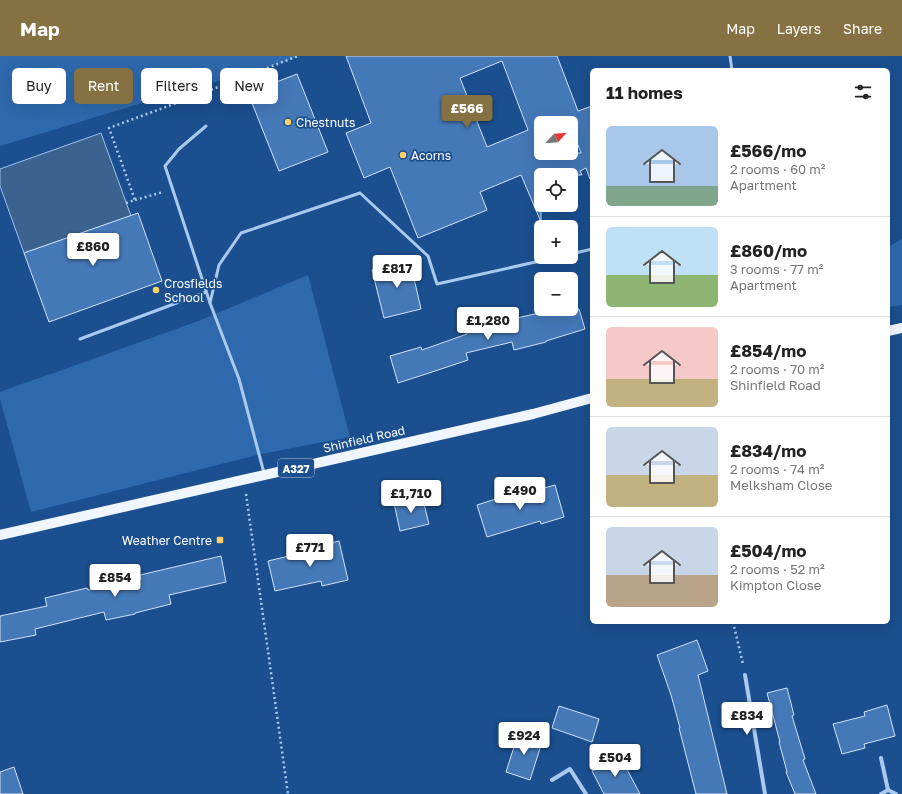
<!DOCTYPE html>
<meta charset="utf-8">
<style>
body{margin:0;font-family:"Golos Text",sans-serif;background:#f2f2f2;color:#222;height:100vh;display:flex;flex-direction:column;font-size:15px;white-space:nowrap}
*{box-sizing:border-box;margin:0}
p{font-size:13px;color:#767676}
.icon{flex:none;width:22px;height:22px;fill:none;stroke:currentColor;stroke-width:2;stroke-linecap:round;stroke-linejoin:round}
.map{position:relative;flex:1;overflow:hidden}
.panel{position:absolute;left:590px;top:12px;width:300px;height:556px;display:flex;flex-direction:column;background:#fff;border-radius:6px;box-shadow:0 4px 16px #0002}
.panel>*{flex:none}
.hud{position:absolute;left:12px;top:12px;width:380px;height:36px;display:flex;gap:8px}
.needle{width:26px;rotate:64deg}
.controls{position:absolute;left:534px;top:60px;display:grid;gap:8px}
.controls a{display:grid;place-items:center;width:44px;height:44px;border-radius:6px;background:#fff;box-shadow:0 4px 16px #0002;font-size:20px}
.price{position:absolute;translate:-50% -34px;padding:0 9px;border-radius:4px;background:#fff;color:#222;font-size:13px;line-height:26px;filter:drop-shadow(0 1px 2px #0008)}
.price::after{content:'';position:absolute;left:50%;top:24px;width:12px;height:9px;margin-left:-6px;background:inherit;clip-path:polygon(0 0,100% 0,50% 100%)}
.price.selected{background:#857141;color:#fff}
ul{padding:0;list-style:none}
li{display:flex;align-items:center;gap:12px;height:100px;padding:0 16px}
li+li{border-top:1px solid #e0e0e0}
li span{display:grid;place-items:center;flex:none;width:112px;height:80px;border-radius:6px;color:#555}
li>.icon{margin-inline-start:auto}
span .icon{width:48px;height:48px;fill:#fffc;stroke-width:1}
li b{font-size:17px}
h2{display:flex;justify-content:space-between;align-items:center;height:48px;padding:0 16px;font-size:17px}
.pill{padding:0 14px;border-radius:6px;background:#fff;box-shadow:0 4px 16px #0002;font-size:14px;line-height:36px}
.pill.selected{background:#857141;color:#fff}
header{display:flex;align-items:center;gap:24px;box-sizing:border-box;height:56px;padding:0 20px;background:#857141;color:#fff}
header strong{font-size:19px}
nav{display:flex;gap:22px;margin-inline-start:auto;font-size:14px}
.map>svg:first-child{display:block}
.green{fill:#2e69ad}
.water{fill:#3c6290;stroke:#9cc4f0}
.building{fill:#4478b7;stroke:#cfe3fa;fill-rule:evenodd}
.lines{fill:none;stroke-linecap:round;stroke-linejoin:round}
.path{stroke:#a9c9ee;stroke-width:2.5;stroke-dasharray:2 3;stroke-linecap:butt}
.lane{stroke:#a9c9ee;stroke-width:3}
.street{stroke:#a9c9ee;stroke-width:4}
.primary{stroke:#f0f6ff;stroke-width:10}
.poi-dot{fill:#ffd166;stroke:#1b4f8f;stroke-width:1.5}
.labels{text-anchor:middle;dominant-baseline:central;stroke-width:3.5;stroke-linejoin:round;paint-order:stroke}
.shield{fill:#1b4f8f;stroke:#bbcadd;stroke-width:1}
.shield-label{font-size:11px;font-weight:bold;fill:#fff}
.poi-label{font-size:12px;fill:#fff;stroke:#1b4f8f;text-anchor:start}
.street-label{font-size:12px;fill:#fff;stroke:#1b4f8f}
</style>
<header>
<strong>Map</strong>
<nav><a>Map</a><a>Layers</a><a>Share</a></nav>
</header>
<div class="map">
<svg width="902" height="738" viewBox="0 0 902 738">
<rect width="100%" height="100%" fill="#1b4f8f"/>
<g class="green">
<path d="M0 0H299L284 6 132 50 0 90Z"/>
<path d="M902 183V249L888 251V191Z"/>
<path d="M308 219 350 381 261 398 31 456 0 343V336L16 330 68 312 201 264Z"/>
</g>
<path class="water" d="M101 77 131 160 24 197 0 130V113Z"/>
<g class="building">
<path d="M346 0H557L578 55 592 50V123H590L586 112 580 115 582 119H541V166L521 119 480 136 487 154 418 182 390 111 364 122 346 77 371 67ZM502 5 528 74 487 91 460 22ZM541 67H571V71L581 97H541Z"/>
<path d="M297 18 328 96 279 115 248 37Z"/>
<path d="M138 157 162 225 49 266 24 197Z"/>
<path d="M410 205 421 253 384 262 372 214Z"/>
<path d="M557 253H579L585 273 546 285V286L514 294 512 286 466 297 468 304 429 317 398 327 390 300 421 291 422 294 467 278 466 272 498 264 499 266Z"/>
<path d="M555 429 564 461 541 468 540 465 487 481 477 449 508 439 509 442Z"/>
<path d="M422 440 429 468 400 475 394 447Z"/>
<path d="M339 485 348 524 322 530 321 525 275 535 268 505 314 494 313 491Z"/>
<path d="M221 500 226 526 169 539 171 548 135 557V558L106 564 104 556 35 573 36 579 0 586V560L47 550 45 542 87 532 88 534 141 523 140 519Z"/>
<path d="M697 584 708 615 698 619 727 738H696L679 672H680L671 639 657 599Z"/>
<path d="M787 632 794 659 792 660 805 703 803 704 816 738H795L786 716H787L779 686H780L767 637Z"/>
<path d="M887 649 895 680 864 688 865 692 842 698 833 668 865 660 864 656Z"/>
<path d="M559 650 599 663 592 686 552 672Z"/>
<path d="M519 675 543 683 530 724 506 716Z"/>
<path d="M620 700 640 738H604L592 715Z"/>
<path d="M14 711 23 738H0V716Z"/>
</g>
<g class="lines">
<g class="path">
<path d="M135 144 163 136"/>
<path d="M126 147 135 144 109 72 190 42 298 0"/>
<path d="M246 438 288 738"/>
<path d="M733 566 743 608"/>
</g>
<g class="lane">
<path d="M730 0 732 14"/>
<path d="M206 70 179 93 165 110 210 247 239 323 264 417"/>
<path d="M571 198 592 193"/>
<path d="M210 247 219 209 241 177 360 137 428 200 437 228 558 201"/>
<path d="M80 283 206 236"/>
</g>
<g class="street">
<path d="M745 619 765 738"/>
<path d="M552 724 570 713 586 738"/>
<path d="M888 734 896 738"/>
<path d="M881 738 888 734 881 702"/>
</g>
<g class="primary">
<path d="M888 275 902 272"/>
<path d="M0 479 533 358 592 342"/>
</g>
</g>
<g class="poi-dot">
<circle cx="288" cy="66" r="4"/>
<circle cx="403" cy="99" r="4"/>
<circle cx="156" cy="234" r="4"/>
<rect x="216" y="480" width="8" height="8" rx="2"/>
</g>
<g class="labels">
<rect class="shield" x="278" y="403" width="36" height="18" rx="3"/>
<g class="shield-label">
<text x="296" y="412">A327</text>
</g>
<g class="poi-label">
<text x="296" y="66">Chestnuts</text>
<text x="411" y="99">Acorns</text>
<text x="164" y="227">Crosfields<tspan x="164" dy="14">School</tspan></text>
<text x="212" y="484" text-anchor="end">Weather Centre</text>
</g>
<g class="street-label">
<text transform="translate(364 383) rotate(-13)">Shinfield Road</text>
</g>
</g>
</svg>
<div class="controls">
<a><svg class="needle" viewBox="-14 -14 28 28"><path d="M0-13l5 13h-10z" fill="#e53935"/><path d="M0 13l5-13h-10z" fill="#767676"/></svg></a>
<a><svg class="icon" aria-label="locate" viewBox="0 0 24 24"><circle cx="12" cy="12" r="6"/><path d="M12 2v4M12 18v4M2 12h4M18 12h4"/></svg></a>
<a>+</a>
<a>−</a>
</div>
<b class="price selected" style="left:467px;top:73px">£566</b>
<b class="price" style="left:93px;top:211px">£860</b>
<b class="price" style="left:397px;top:233px">£817</b>
<b class="price" style="left:488px;top:285px">£1,280</b>
<b class="price" style="left:520px;top:455px">£490</b>
<b class="price" style="left:411px;top:458px">£1,710</b>
<b class="price" style="left:310px;top:512px">£771</b>
<b class="price" style="left:115px;top:542px">£854</b>
<b class="price" style="left:747px;top:680px">£834</b>
<b class="price" style="left:524px;top:700px">£924</b>
<b class="price" style="left:615px;top:722px">£504</b>
<div class="hud">
<a class="pill">Buy</a>
<a class="pill selected">Rent</a>
<a class="pill">Filters</a>
<a class="pill">New</a>
</div>
<section class="panel">
<h2>11 homes<svg class="icon" aria-label="filters" viewBox="0 0 24 24"><path d="M4 7h16M4 17h16"/><circle cx="9" cy="7" r="2"/><circle cx="15" cy="17" r="2"/></svg></h2>
<ul>
<li><span style="background:linear-gradient(#a9c7e8 75%,#7fa58c 0)"><svg class="icon" aria-label="home" viewBox="0 0 24 24"><path d="M3 11l9-7 9 7M6 9v11h12V9"/></svg></span><div><b>£566/mo</b><p>2 rooms · 60 m²</p><p>Apartment</p></div></li>
<li><span style="background:linear-gradient(#bfe0f5 60%,#8fb573 0)"><svg class="icon" aria-label="home" viewBox="0 0 24 24"><path d="M3 11l9-7 9 7M6 9v11h12V9"/></svg></span><div><b>£860/mo</b><p>3 rooms · 77 m²</p><p>Apartment</p></div></li>
<li><span style="background:linear-gradient(#f6c9c9 65%,#c2b280 0)"><svg class="icon" aria-label="home" viewBox="0 0 24 24"><path d="M3 11l9-7 9 7M6 9v11h12V9"/></svg></span><div><b>£854/mo</b><p>2 rooms · 70 m²</p><p>Shinfield Road</p></div></li>
<li><span style="background:linear-gradient(#c9d6e8 60%,#c2b280 0)"><svg class="icon" aria-label="home" viewBox="0 0 24 24"><path d="M3 11l9-7 9 7M6 9v11h12V9"/></svg></span><div><b>£834/mo</b><p>2 rooms · 74 m²</p><p>Melksham Close</p></div></li>
<li><span style="background:linear-gradient(#c9d6e8 60%,#b9a48a 0)"><svg class="icon" aria-label="home" viewBox="0 0 24 24"><path d="M3 11l9-7 9 7M6 9v11h12V9"/></svg></span><div><b>£504/mo</b><p>2 rooms · 52 m²</p><p>Kimpton Close</p></div></li>
</ul>
</section>
</div>
